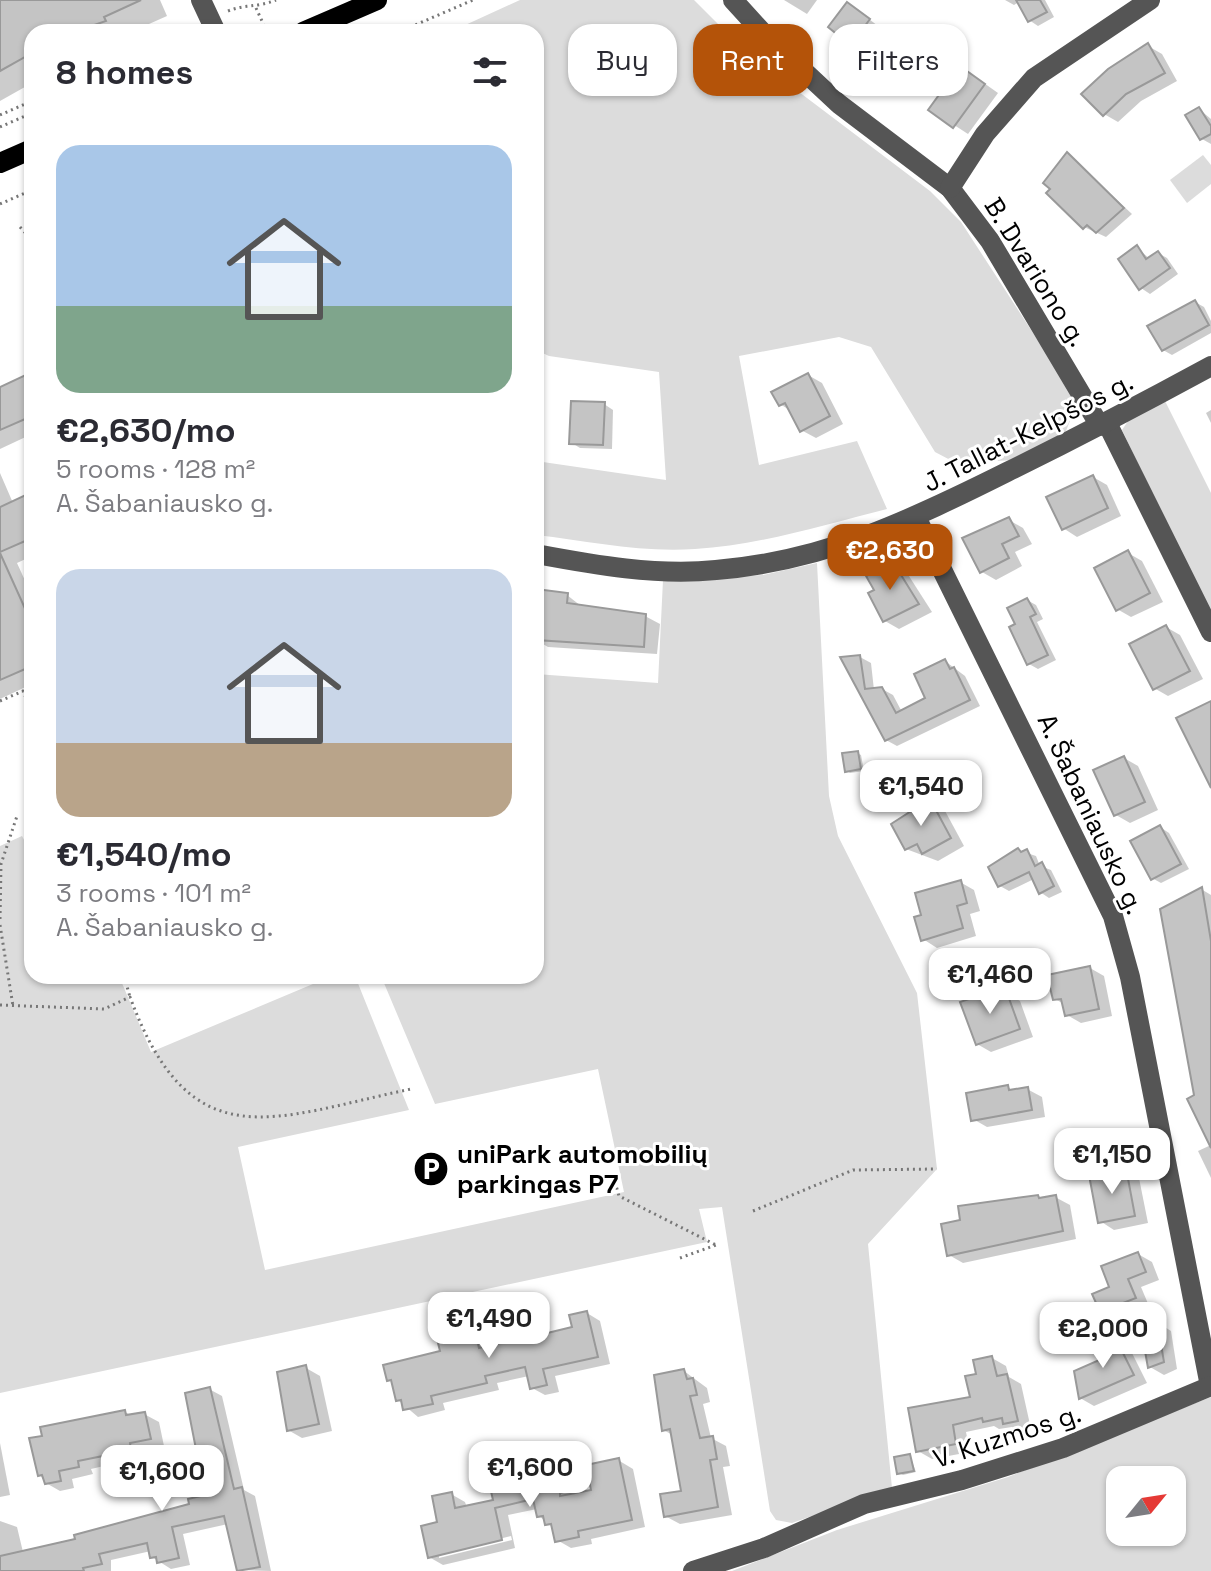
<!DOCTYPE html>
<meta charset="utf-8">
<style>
body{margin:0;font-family:"Space Grotesk",sans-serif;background:#f7f7f7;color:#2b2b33;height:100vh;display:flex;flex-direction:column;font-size:30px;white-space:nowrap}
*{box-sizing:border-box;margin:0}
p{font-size:26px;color:#7c7c81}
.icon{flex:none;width:44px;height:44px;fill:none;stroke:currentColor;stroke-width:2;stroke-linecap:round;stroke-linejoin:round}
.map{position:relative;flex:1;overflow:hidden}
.drawer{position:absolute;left:24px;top:24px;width:520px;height:960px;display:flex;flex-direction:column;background:#fff;border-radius:24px;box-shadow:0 2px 6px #0004}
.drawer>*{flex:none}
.top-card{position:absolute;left:568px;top:24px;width:522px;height:72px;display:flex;gap:16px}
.needle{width:52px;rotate:60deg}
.controls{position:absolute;left:1106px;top:1466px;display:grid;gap:16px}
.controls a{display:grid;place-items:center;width:80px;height:80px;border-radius:16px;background:#fff;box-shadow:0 2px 6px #0004;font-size:40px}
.price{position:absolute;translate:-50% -68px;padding:0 18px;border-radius:16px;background:#fff;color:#222;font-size:26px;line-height:52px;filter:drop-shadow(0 2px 4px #0008)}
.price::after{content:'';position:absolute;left:50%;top:48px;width:24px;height:18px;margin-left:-12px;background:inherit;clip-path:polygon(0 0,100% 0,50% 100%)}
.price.selected{background:#b45309;color:#fff}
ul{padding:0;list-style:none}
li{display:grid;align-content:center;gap:16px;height:424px;padding:0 32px}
li span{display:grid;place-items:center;height:248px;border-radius:24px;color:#555}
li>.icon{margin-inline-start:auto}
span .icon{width:144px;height:144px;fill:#fffc;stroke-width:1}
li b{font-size:34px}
h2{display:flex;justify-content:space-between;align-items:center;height:96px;padding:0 32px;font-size:34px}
.pill{padding:0 28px;border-radius:24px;background:#fff;box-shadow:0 2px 6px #0004;font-size:28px;line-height:72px}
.pill.selected{background:#b45309;color:#fff}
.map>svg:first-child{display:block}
.green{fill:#dcdcdc;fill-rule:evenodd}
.shadow{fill:#0003;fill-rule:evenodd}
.building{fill:#c4c4c4;stroke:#999;stroke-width:2}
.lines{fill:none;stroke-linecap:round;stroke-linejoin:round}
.path{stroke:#777;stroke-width:3;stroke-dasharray:2 4;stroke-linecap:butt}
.minor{stroke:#555;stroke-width:20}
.major{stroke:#000;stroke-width:20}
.labels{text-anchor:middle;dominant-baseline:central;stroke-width:6;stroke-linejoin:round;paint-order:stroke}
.street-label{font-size:26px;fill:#000;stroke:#fff}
.poi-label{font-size:26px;font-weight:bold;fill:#000;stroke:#fff;text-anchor:start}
</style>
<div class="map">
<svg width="1211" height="1571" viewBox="0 0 1211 1571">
<rect width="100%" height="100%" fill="#fff"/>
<g class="green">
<path d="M520 0H694L746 52 930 191 961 222 1072 393 1073 413 1066 431 1015 460 956 463 935 452 871 347 839 337 739 356 759 465 857 441 887 509C824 525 760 545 695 549 642 553 588 541 536 535V461L666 480 659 372 549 356 536 350V32H450Z"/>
<path d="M1203 155 1211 165V184L1187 203 1170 180Z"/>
<path d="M1165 401 1211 493V616L1122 430 1128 421Z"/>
<path d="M817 563 829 796 838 836 917 993 937 1169 868 1244 892 1488 792 1523 776 1520 770 1511 722 1207 699 1209 707 1242 0 1393V846L22 836 32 855V976H119L151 1052 332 976H355L409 1110 238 1147 265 1270 624 1192 598 1069 435 1104 381 976H536V674L658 683 663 580 763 575Z"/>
<path d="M1211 1397V1571H732L837 1530 1008 1477ZM1120 1480H1172V1532H1120Z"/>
</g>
<g class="shadow">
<path d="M0 0H160L167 16 131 32H32V83L0 101Z"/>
<path d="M784 0H817L807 14Z"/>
<path d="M1005 0H1045L1054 17 1038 26 1029 20 1019 2 1014 5Z"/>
<path d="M856 9 878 26 857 53 848 48Z"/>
<path d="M903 45 927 62 909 89 900 84Z"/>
<path d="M1148 46 1162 54 1177 81 1141 101 1118 122 1104 114Z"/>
<path d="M974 76 998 93 968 134 931 110Z"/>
<path d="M1199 109 1211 119V144L1202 139Z"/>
<path d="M1068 155 1132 214 1106 237 1084 227Z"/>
<path d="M1137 248 1150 259 1158 253 1167 258 1178 274 1150 294 1141 288Z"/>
<path d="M1195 302 1204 307 1211 321V333L1172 355 1163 350Z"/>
<path d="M32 374V434L0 449V389Z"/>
<path d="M808 375 822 383 843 424 816 438 801 430 791 411 780 404Z"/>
<path d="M604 404 613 410 612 449 580 448 572 443Z"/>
<path d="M1211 410V423L1206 413Z"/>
<path d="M0 473 13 503 32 495V556L17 563 32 596V684L0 699Z"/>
<path d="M1093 477 1107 485 1121 516 1077 537 1063 528Z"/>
<path d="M1009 520 1023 528 1032 544 1015 552 1022 566 996 580 982 572Z"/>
<path d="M1128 553 1142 561 1163 602 1131 617 1117 609Z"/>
<path d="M893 565 907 573 932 612 899 629 885 621Z"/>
<path d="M536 591 567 595 581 606 600 607 609 613 645 616 660 624 657 654 548 647 536 640Z"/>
<path d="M1027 600 1036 605 1043 619 1037 622 1056 660 1038 669 1029 664 1017 625Z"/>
<path d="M1166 627 1180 635 1203 679 1168 696 1154 688Z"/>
<path d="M860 657 871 663 874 690 882 689 893 695 902 712 928 698 945 661 965 676 980 706 897 746 886 740 843 659Z"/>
<path d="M857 753 861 755 864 771 850 773 846 770Z"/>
<path d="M1124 758 1138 766 1158 810 1130 823 1116 815Z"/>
<path d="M930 801 944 809 964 846 938 861 906 849Z"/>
<path d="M1160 827 1169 833 1189 869 1161 883 1152 878Z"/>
<path d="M1018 850 1036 856 1040 866 1051 870 1062 892 1049 898 1040 892 1034 879 1009 891 1000 886Z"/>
<path d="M960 882 974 890 980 911 970 914 976 936 937 948 923 939 924 916Z"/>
<path d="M1201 889 1211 895V1142L1197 1096Z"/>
<path d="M1090 968 1104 976 1112 1016 1081 1023 1067 1015 1064 1004 1055 999Z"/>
<path d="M1006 993 1020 1001 1033 1037 991 1052 977 1044 989 994 994 997Z"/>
<path d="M1008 1088 1014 1091 1027 1089 1042 1097 1045 1117 987 1127 973 1119Z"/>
<path d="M1211 1145V1178L1198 1151Z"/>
<path d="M1125 1170 1139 1178 1148 1223 1114 1230 1100 1221Z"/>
<path d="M1055 1197 1070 1205 1076 1239 963 1263 949 1255 963 1222Z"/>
<path d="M1138 1254 1152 1262 1159 1280 1141 1287 1149 1306 1115 1319 1101 1311 1112 1288Z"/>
<path d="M587 1313 600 1321 610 1364 555 1376 559 1392 545 1395 532 1388 529 1376 497 1383 499 1390 443 1403 445 1410 418 1417 398 1400 386 1366 442 1353 474 1333 488 1341 489 1347 519 1341 531 1319 544 1327 546 1335 574 1329Z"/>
<path d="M1157 1322 1171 1331 1177 1369 1164 1375 1150 1367Z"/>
<path d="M1115 1339 1129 1347 1147 1383 1094 1406 1080 1398 1107 1359Z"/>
<path d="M992 1358 1006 1366 1009 1377 1021 1384 1031 1429 1019 1431 1012 1427 999 1429 994 1426 966 1432 970 1452 932 1459 918 1451 972 1398 978 1375Z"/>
<path d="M306 1368 320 1376 332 1431 302 1438 288 1430Z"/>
<path d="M684 1371 707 1388 710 1402 703 1404 711 1438 726 1446 730 1466 723 1467 732 1515 680 1524 665 1516 683 1492 673 1435 663 1430Z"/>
<path d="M209 1389 222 1396 244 1490 255 1496 271 1571 239 1570 228 1524 183 1534 190 1565 171 1569 152 1557 151 1551 111 1560V1571H0V1521L17 1527 23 1552 77 1540 118 1527 117 1523 192 1506 207 1497Z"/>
<path d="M125 1412 132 1416 144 1414 159 1422 164 1446 143 1451 145 1464 126 1468 117 1463 91 1469 93 1474 72 1479 74 1488 60 1491 46 1483 40 1475Z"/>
<path d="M0 1443 10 1495 0 1497Z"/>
<path d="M910 1456 916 1472 903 1475 899 1473Z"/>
<path d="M618 1460 633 1469 645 1527 591 1539 592 1544 571 1548 557 1540 554 1528 539 1516 537 1509 508 1515 515 1548 443 1565 429 1557 451 1494 465 1502 467 1508 495 1501 504 1463 518 1471 522 1489 563 1480 578 1488 579 1495 594 1492ZM511 1536 512 1540 439 1558V1554Z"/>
</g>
<g class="building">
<path d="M0 0H141L104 17 106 21 74 32H32V53L0 71Z"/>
<path d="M1016 0H1040L1047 12 1028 22Z"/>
<path d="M847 2 870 19 847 50 835 40 839 36 828 27Z"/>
<path d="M894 38 920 56 899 86 873 67Z"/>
<path d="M1148 43 1165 73 1126 94 1103 116 1081 94 1108 69Z"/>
<path d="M960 66 985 84 953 128 928 110Z"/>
<path d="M1199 107 1211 126V134L1200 140 1185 115Z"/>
<path d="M1067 152 1124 208 1096 233 1087 225 1083 229 1046 193 1050 189 1043 183Z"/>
<path d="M1137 245 1146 259 1158 251 1170 268 1139 290 1118 259Z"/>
<path d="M1195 300 1209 325 1162 351 1147 326Z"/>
<path d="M32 372V416L0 430V387Z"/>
<path d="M808 373 830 416 800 432 785 403 779 406 771 392Z"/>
<path d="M571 401 605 402 603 445 569 444Z"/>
<path d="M1093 475 1108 508 1062 530 1046 497Z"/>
<path d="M32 492V538L0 552V507Z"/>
<path d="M1009 517 1019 536 1002 544 1009 558 980 573 962 538Z"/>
<path d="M1128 550 1150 593 1116 611 1094 568Z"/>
<path d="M0 553 32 624V666L0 680Z"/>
<path d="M893 562 919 604 883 622 868 593 874 590 866 576Z"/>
<path d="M536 589 568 593 567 603 646 614 644 647 536 640Z"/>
<path d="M1027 598 1036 614 1030 617 1048 655 1027 665 1009 627 1015 624 1007 608Z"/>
<path d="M1166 625 1190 671 1153 690 1129 644Z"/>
<path d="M860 655 865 689 882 687 896 713 925 698 914 674 945 659 950 669 954 667 970 700 885 741 840 657Z"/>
<path d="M1211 701V788L1176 718Z"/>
<path d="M858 751 861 769 845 772 842 753Z"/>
<path d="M1124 756 1145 802 1114 816 1093 770Z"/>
<path d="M930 799 951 838 922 854 917 844 905 850 891 824Z"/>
<path d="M1160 825 1181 864 1151 880 1130 841Z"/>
<path d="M1018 848 1021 852 1027 849 1035 866 1042 862 1054 886 1039 894 1029 872 998 887 988 867Z"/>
<path d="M961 880 967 903 957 906 963 928 921 941 914 917 921 915 915 893Z"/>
<path d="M1202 887 1211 941V1148L1187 1099 1194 1095 1160 909Z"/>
<path d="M1090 966 1099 1009 1065 1016 1061 999 1053 1000 1047 975Z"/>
<path d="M1006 990 1020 1029 976 1045 960 1002 989 992 991 996Z"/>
<path d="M1008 1085 1009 1090 1028 1087 1032 1110 971 1121 966 1093Z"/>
<path d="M1126 1168 1135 1216 1098 1223 1089 1175Z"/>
<path d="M1038 1195 1039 1198 1056 1195 1063 1231 947 1256 941 1224 960 1220 958 1206Z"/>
<path d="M1138 1252 1146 1272 1128 1279 1136 1298 1100 1312 1092 1294 1109 1287 1101 1266Z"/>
<path d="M587 1311 598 1357 543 1369 547 1385 530 1389 525 1367 485 1376 487 1383 431 1396 433 1404 403 1410 401 1400 396 1401 391 1380 387 1381 383 1365 440 1351 437 1339 475 1331 479 1348 517 1339 513 1321 531 1317 535 1336 572 1327 569 1315Z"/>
<path d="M1157 1320 1164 1362 1148 1368 1140 1323Z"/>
<path d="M1115 1337 1134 1375 1079 1399 1074 1371 1104 1358 1098 1345Z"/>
<path d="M992 1356 997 1376 1007 1374 1018 1421 1003 1424 1002 1418 983 1422 982 1418 953 1425 956 1444 916 1452 908 1408 970 1397 965 1376 976 1374 973 1360Z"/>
<path d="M306 1365 319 1424 287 1431 277 1372Z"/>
<path d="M684 1369 687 1379 693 1378 697 1395 690 1396 700 1438 713 1436 717 1459 710 1460 718 1507 664 1517 660 1494 681 1491 670 1429 662 1431 654 1375Z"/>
<path d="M210 1387 234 1489 242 1487 260 1567 237 1571 224 1516 172 1527 179 1558 157 1563 156 1557 150 1558 147 1543 99 1554 102 1564 83 1568 84 1571H0V1556L75 1539 74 1535 189 1504 188 1499 205 1495 185 1393Z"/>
<path d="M125 1410 126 1415 145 1412 151 1439 130 1443 132 1456 110 1461 108 1455 78 1461 79 1467 59 1471 61 1481 45 1484 42 1475 38 1476 29 1438 42 1436 40 1427Z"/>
<path d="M910 1454 914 1471 897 1474 894 1457Z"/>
<path d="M619 1458 632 1520 578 1531 579 1537 555 1542 551 1524 545 1525 543 1516 537 1517 533 1499 495 1508 502 1540 428 1558 421 1526 437 1522 432 1496 452 1492 455 1508 493 1500 485 1465 504 1461 510 1489 564 1478 567 1491 560 1493V1496L591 1490 586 1465Z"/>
</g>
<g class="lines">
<g class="path">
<path d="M256 8 267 32"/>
<path d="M228 11C245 4 256 8 276 0"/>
<path d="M176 32 191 26"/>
<path d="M399 32 473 0"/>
<path d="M0 115 32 101"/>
<path d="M0 127 32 113"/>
<path d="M0 204 32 190"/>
<path d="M20 227 32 240"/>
<path d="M32 250V271"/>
<path d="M0 701 23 691 32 712"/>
<path d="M0 919 1 864 17 816"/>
<path d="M0 925 13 1006"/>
<path d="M124 976 130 997"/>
<path d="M0 1005 104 1009 130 997C191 1162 273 1118 411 1089"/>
<path d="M615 1182 619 1196 716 1245"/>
<path d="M753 1211 853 1170 937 1169"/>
<path d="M680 1258 716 1245"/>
</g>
<g class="minor">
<path d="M201 0 216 32"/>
<path d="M733 0 764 34 839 104 950 188 990 241 1100 426"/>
<path d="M950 188 985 134 1034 78 1150 0"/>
<path d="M1107 423 1211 632"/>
<path d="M916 517 1113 916 1130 977 1210 1386"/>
<path d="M536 554C595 565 656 576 716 570 825 561 911 520 1007 472 1076 438 1143 403 1211 366"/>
<path d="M693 1571 764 1548 864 1504 962 1480 1063 1448 1211 1386"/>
</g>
<g class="major">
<path d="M303 32 377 0"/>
<path d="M0 163 32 149"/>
</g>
</g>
<defs>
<symbol id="parking-disc" viewBox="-11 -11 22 22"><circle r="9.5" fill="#000" stroke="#fff"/><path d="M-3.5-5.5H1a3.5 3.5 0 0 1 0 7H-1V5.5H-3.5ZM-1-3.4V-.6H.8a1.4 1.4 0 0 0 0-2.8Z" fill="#fff"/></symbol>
</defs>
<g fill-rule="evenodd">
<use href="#parking-disc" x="411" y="1149" width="40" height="40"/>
</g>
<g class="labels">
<g class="street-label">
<text transform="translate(1036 272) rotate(58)">B. Dvariono g.</text>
<text transform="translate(1028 432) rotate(-27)">J. Tallat-Kelpšos g.</text>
<text transform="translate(1091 814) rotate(65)">A. Šabaniausko g.</text>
<text transform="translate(1007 1436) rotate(-18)">V. Kuzmos g.</text>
</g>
<g class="poi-label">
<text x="457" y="1154">uniPark automobilių<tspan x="457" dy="30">parkingas P7</tspan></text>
</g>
</g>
</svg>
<div class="controls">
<a><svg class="needle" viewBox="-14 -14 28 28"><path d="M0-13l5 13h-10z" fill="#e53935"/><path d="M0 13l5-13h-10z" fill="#7c7c81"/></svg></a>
</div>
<b class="price selected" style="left:890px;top:592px">€2,630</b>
<b class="price" style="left:921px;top:828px">€1,540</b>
<b class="price" style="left:990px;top:1016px">€1,460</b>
<b class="price" style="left:1112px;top:1196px">€1,150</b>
<b class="price" style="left:489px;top:1360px">€1,490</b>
<b class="price" style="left:1103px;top:1370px">€2,000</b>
<b class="price" style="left:530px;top:1509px">€1,600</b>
<b class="price" style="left:162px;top:1513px">€1,600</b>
<div class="top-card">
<a class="pill">Buy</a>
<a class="pill selected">Rent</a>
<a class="pill">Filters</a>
</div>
<section class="drawer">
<h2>8 homes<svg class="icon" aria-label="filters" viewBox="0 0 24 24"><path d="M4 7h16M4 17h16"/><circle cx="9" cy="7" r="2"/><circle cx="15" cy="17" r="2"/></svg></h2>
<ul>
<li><span style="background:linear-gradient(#a9c7e8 65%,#7fa58c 0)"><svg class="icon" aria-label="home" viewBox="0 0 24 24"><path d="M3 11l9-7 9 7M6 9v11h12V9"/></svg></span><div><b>€2,630/mo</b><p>5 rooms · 128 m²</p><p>A. Šabaniausko g.</p></div></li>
<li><span style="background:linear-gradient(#c9d6e8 70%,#b9a48a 0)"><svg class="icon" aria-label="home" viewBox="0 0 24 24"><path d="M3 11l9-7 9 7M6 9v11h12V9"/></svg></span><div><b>€1,540/mo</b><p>3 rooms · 101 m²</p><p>A. Šabaniausko g.</p></div></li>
</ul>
</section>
</div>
